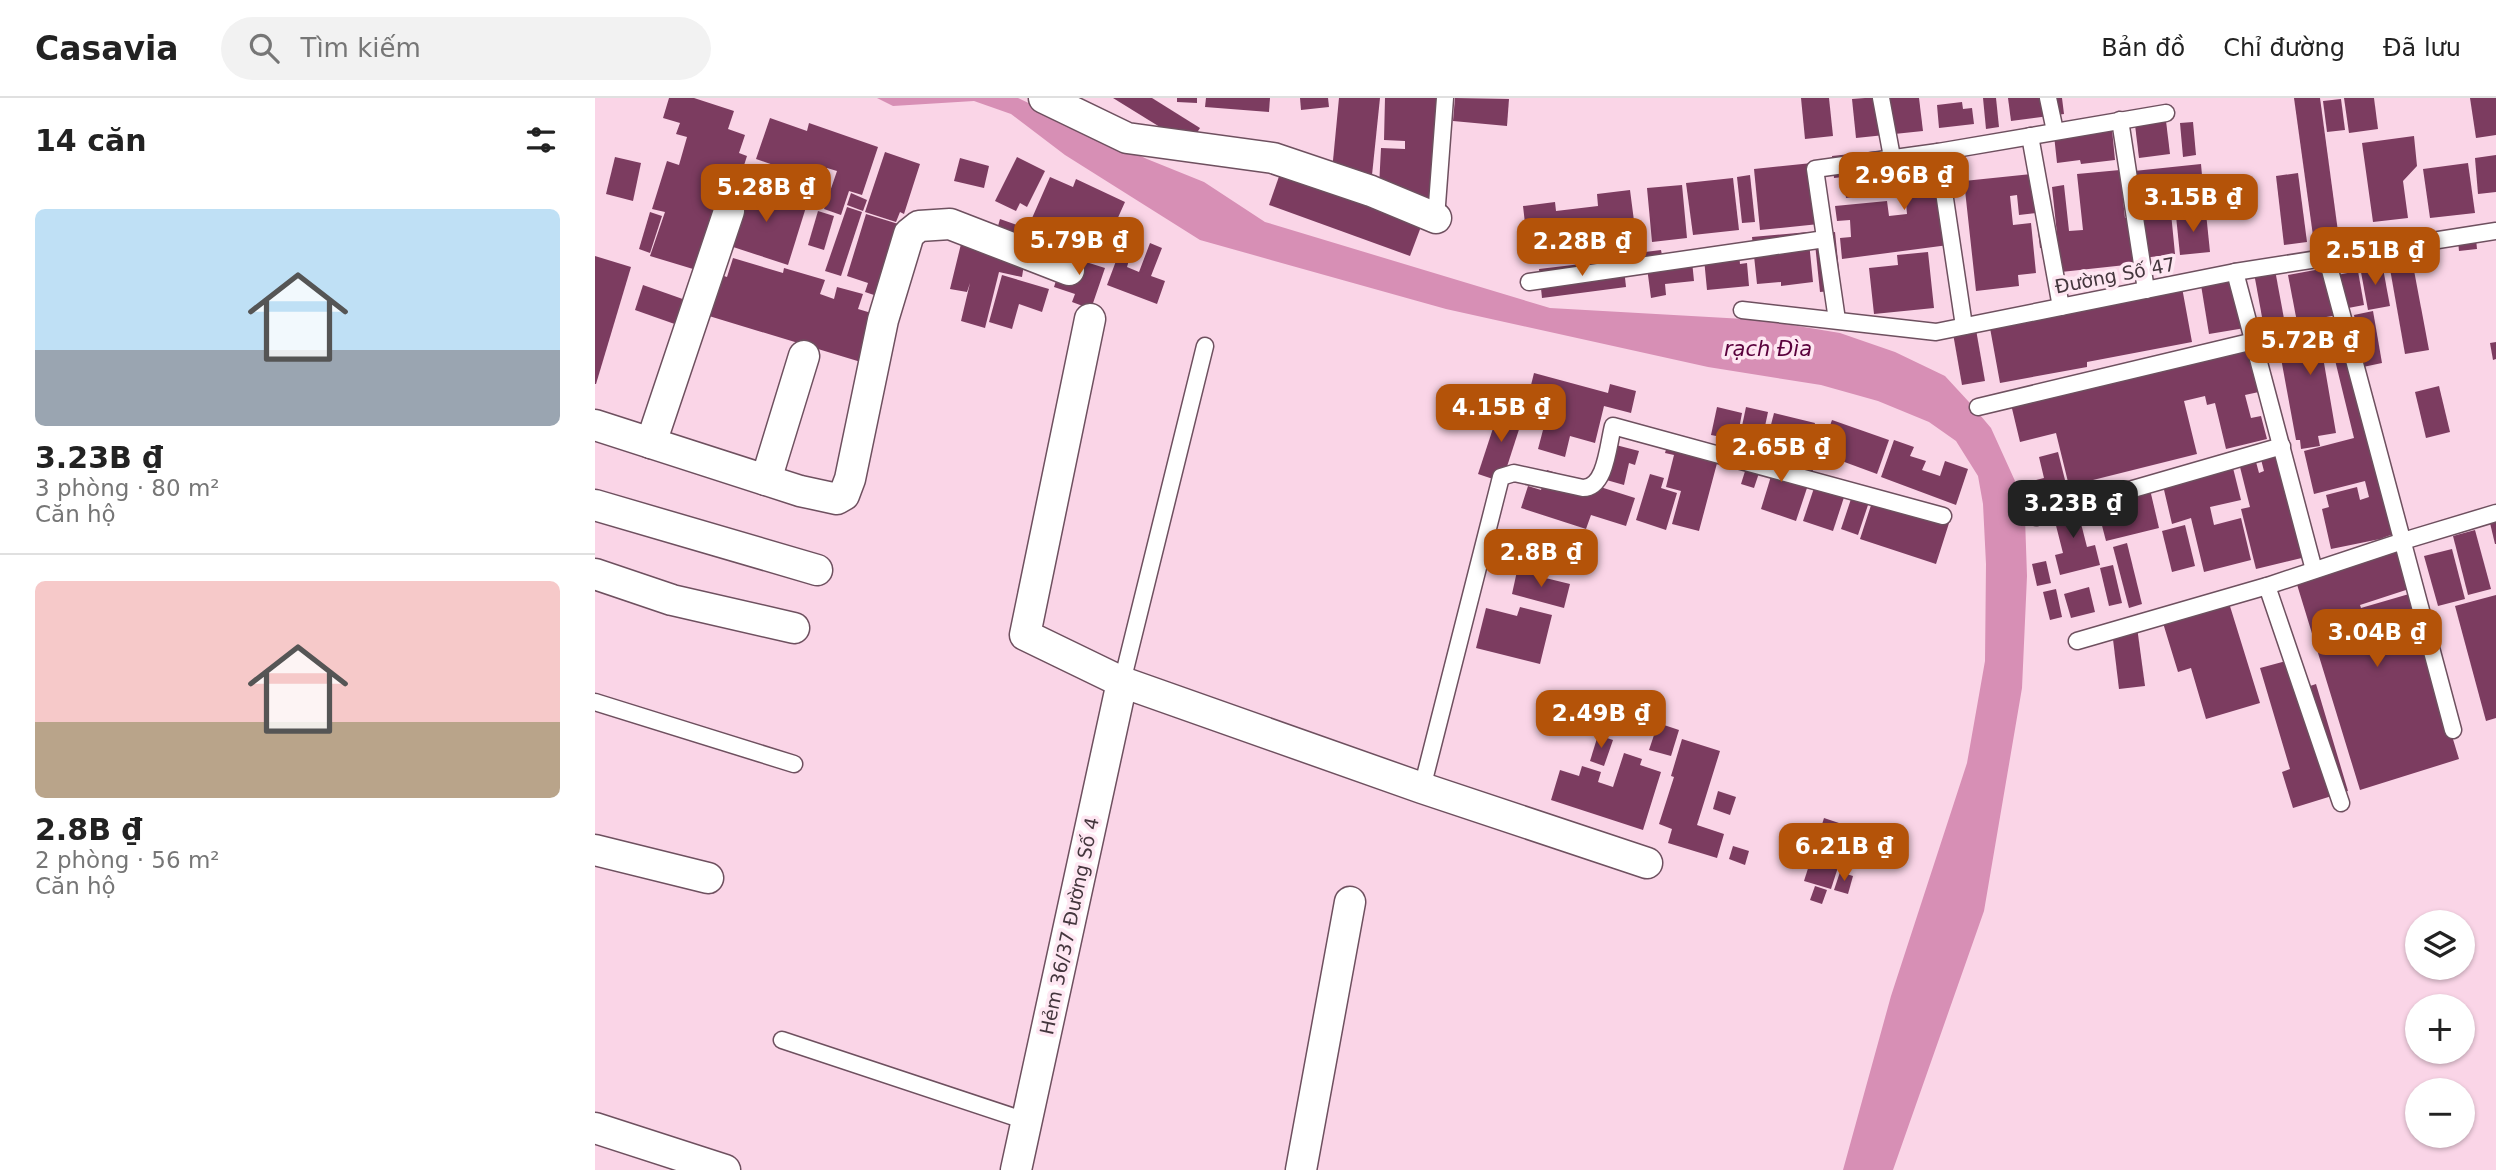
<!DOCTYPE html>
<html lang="vi">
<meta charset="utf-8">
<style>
body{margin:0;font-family:"DejaVu Sans",sans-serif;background:#f2f2f2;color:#222;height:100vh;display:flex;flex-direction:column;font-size:26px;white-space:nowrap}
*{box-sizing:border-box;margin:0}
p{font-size:23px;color:#767676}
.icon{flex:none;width:38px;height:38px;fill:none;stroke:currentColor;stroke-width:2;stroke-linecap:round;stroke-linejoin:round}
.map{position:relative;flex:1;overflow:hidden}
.side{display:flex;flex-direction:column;background:#fff;width:595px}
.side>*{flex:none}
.fabs{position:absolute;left:1810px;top:812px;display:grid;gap:14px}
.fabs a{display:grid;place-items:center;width:70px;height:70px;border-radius:50%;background:#fff;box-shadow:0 2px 5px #0004;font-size:35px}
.price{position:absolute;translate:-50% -60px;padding:0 16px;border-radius:14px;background:#b45309;color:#fff;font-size:23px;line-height:46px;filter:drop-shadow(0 2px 4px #0008)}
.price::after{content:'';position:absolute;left:50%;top:42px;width:21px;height:16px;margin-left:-10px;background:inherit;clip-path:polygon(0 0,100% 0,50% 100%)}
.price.on{background:#222;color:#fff}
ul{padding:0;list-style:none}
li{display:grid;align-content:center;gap:14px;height:371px;padding:0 35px}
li+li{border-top:2px solid #e0e0e0}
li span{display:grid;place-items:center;height:217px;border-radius:10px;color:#555}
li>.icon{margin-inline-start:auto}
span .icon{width:126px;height:126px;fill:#fffc;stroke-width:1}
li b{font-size:30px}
h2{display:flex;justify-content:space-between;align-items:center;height:84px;padding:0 35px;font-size:30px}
header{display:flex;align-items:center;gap:42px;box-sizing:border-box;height:98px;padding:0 35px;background:#fff;border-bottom:2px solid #e0e0e0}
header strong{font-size:33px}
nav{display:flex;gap:38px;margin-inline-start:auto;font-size:24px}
.search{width:490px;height:63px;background:#f2f2f2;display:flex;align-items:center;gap:18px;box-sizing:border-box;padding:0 24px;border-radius:38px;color:#767676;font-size:26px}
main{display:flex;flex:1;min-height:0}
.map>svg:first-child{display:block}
.water{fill:#d78fb5}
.building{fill:#7c3c60}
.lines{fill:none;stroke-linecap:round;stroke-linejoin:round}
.lane-casing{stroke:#6e505f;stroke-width:19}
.street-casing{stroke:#6e505f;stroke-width:33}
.lane{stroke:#fff;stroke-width:16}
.street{stroke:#fff;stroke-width:30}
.labels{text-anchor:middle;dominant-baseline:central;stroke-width:7;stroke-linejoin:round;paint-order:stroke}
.street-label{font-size:19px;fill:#44363d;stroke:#fee7f2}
.water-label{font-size:21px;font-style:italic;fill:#59013c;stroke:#fee7f2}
</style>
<header>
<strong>Casavia</strong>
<div class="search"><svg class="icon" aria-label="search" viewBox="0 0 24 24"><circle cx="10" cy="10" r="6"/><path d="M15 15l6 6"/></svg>Tìm kiếm</div>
<nav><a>Bản đồ</a><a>Chỉ đường</a><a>Đã lưu</a></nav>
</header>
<main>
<section class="side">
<h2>14 căn<svg class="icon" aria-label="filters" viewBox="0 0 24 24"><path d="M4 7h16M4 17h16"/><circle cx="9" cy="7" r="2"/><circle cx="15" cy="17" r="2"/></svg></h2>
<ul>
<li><span style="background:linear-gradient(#bfe0f5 65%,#9aa5b1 0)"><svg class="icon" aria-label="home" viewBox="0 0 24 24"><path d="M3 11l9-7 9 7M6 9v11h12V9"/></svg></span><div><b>3.23B ₫</b><p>3 phòng · 80 m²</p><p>Căn hộ</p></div></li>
<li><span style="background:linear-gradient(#f6c9c9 65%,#b9a48a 0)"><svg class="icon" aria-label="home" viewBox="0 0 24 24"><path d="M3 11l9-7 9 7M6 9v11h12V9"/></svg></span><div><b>2.8B ₫</b><p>2 phòng · 56 m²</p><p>Căn hộ</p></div></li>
</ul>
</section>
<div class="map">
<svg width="1901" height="1072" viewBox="0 0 1901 1072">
<rect width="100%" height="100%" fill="#fad5e7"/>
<path class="water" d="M282 0H423L552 61 609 84 670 124 955 210 1167 222 1245 235 1300 254 1350 278 1374 304 1396 330 1420 383 1430 420 1432 478 1427 590 1389 813 1298 1072H1248L1296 898 1372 665 1390 563 1391 466 1388 406 1383 378 1361 343 1334 324 1283 303 1226 287 1113 269 851 211 605 142 470 57 416 16 379 3 298 8Z"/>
<g class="building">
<path d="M74 0H99L139 13 133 31 150 37 144 55 152 58 143 86 136 84 108 174 55 158 70 114 57 111 72 63 84 67 92 39 81 36 85 25 68 20Z"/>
<path d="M518 0H557L605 30 594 47Z"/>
<path d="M582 0H602V5L582 4Z"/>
<path d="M611 0H675L674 14 610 9Z"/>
<path d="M705 0H733L734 9 706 12Z"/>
<path d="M744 0H785L777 77 737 73Z"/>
<path d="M790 0H845L840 102 805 100 784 89 786 50 810 51V43L789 42Z"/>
<path d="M860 0 914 1 912 28 858 23Z"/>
<path d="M1206 0H1234L1238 38 1210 41Z"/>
<path d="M1270 0H1324L1328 33 1261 40 1257 1Z"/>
<path d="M1388 0H1401L1404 29 1391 31Z"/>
<path d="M1413 0H1467L1469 16 1416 23Z"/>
<path d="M1699 0H1725L1744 141 1719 145Z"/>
<path d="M1749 0H1779L1783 31 1754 35Z"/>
<path d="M1875 0H1901V37L1881 40Z"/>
<path d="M1746 1 1750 32 1732 34 1728 3Z"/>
<path d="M1367 4 1368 11 1377 10 1379 26 1344 30 1342 7Z"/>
<path d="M175 20 212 33 214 25 283 49 267 97 254 93 246 117 229 111 242 73 232 70 227 84 161 61Z"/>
<path d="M1516 21 1520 62 1486 66 1485 62 1462 65 1458 28Z"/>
<path d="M1571 23 1575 56 1544 60 1540 27Z"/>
<path d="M1598 24 1601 57 1588 59 1585 25Z"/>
<path d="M1819 38 1822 68 1808 83 1813 120 1778 124 1767 45Z"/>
<path d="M1346 47 1361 146 1247 161 1245 140 1256 139 1255 122 1242 123 1240 108 1292 103 1294 118 1312 116 1306 51Z"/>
<path d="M1292 52 1294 74 1306 73 1308 94 1251 100 1248 79 1239 80 1237 58Z"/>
<path d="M290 54 325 66 309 116 305 114 301 124 270 114Z"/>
<path d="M1901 57V94L1883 96 1880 60Z"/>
<path d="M20 59 46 65 38 103 11 96Z"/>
<path d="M422 59 450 73 432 109 425 105 421 113 400 103Z"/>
<path d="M365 60 394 68 389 90 359 83Z"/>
<path d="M1217 65 1224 126 1165 132 1159 71Z"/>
<path d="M1873 65 1880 115 1835 120 1828 71Z"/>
<path d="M1606 66 1610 111 1576 115 1580 156 1548 160 1549 165 1466 174 1457 89 1469 87 1474 133 1488 132 1482 76 1525 72 1530 120 1535 119 1539 73Z"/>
<path d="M688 67 830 118 815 158 674 107Z"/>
<path d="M178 73 231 87 226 105 173 91Z"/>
<path d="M1446 75 1460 148 1445 150 1441 115 1424 117 1422 97 1415 98 1418 127 1436 125 1441 175 1423 177 1424 188 1381 193 1369 83Z"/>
<path d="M1703 75 1712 144 1689 147 1681 78Z"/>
<path d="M1155 77 1160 124 1147 125 1142 79Z"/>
<path d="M455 79 478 89 481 81 530 104 512 144 525 150 518 165 434 127Z"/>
<path d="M1138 80 1144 132 1098 137 1091 85Z"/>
<path d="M148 86 212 106 193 167 129 146Z"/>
<path d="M1087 87 1092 140 1057 144 1052 90Z"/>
<path d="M1035 92 1042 146 934 160 928 108 960 104 961 113 1003 108 1002 96Z"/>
<path d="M256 95 272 102 268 113 252 107Z"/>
<path d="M252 109 267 114 246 178 230 173Z"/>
<path d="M223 113 239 118 229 152 213 147Z"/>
<path d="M55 114 67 118 55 155 44 151Z"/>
<path d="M1611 115 1615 154 1585 157 1581 118Z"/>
<path d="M271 116 313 129 291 201 270 194 273 185 252 178Z"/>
<path d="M405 121 422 127 420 134 411 131 408 142 389 124 403 128Z"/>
<path d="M1213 134 1218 184 1186 188V184L1162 186 1157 139Z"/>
<path d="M1240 134 1246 192 1225 194 1219 136Z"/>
<path d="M1881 141 1882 151 1864 153 1863 143Z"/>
<path d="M555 145 567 150 556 178 570 183 562 206 512 187 524 155 535 159 532 169 544 174Z"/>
<path d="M366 146 431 154 427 179 404 174 390 230 366 223 375 185 372 194 355 191Z"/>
<path d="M1143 147 1145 166 1152 165 1154 188 1112 192 1108 150Z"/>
<path d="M472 148 494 156 491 164 510 170 496 211 477 204 480 196 459 189Z"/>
<path d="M1066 152 1067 157 1096 153 1099 183 1070 186 1071 197 1056 200 1050 154Z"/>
<path d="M1333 154 1339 210 1279 216 1274 170 1303 167 1302 157Z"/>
<path d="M0 158 36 169 1 286H0Z"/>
<path d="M138 160 188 175 189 170 230 182 225 196 239 201 242 189 268 196 263 211 293 220 279 268 114 218 117 174 132 179Z"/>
<path d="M1028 161 1031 189 947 200 944 171Z"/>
<path d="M1787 165 1795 208 1773 212 1765 169Z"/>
<path d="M1818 167 1834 252 1810 256 1795 171Z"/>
<path d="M1731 170 1743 217 1702 224 1693 177Z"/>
<path d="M1680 172 1690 226 1669 230 1659 175Z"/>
<path d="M1763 173 1769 207 1748 211 1742 177Z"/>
<path d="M407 177 454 191 447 214 424 206 417 231 394 224Z"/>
<path d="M1647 180 1656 229 1614 236 1606 187Z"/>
<path d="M1586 184 1597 244 1492 264V269L1405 285 1393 219Z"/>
<path d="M48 187 99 205 91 230 40 212Z"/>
<path d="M1778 213 1787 265 1768 269 1759 217Z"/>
<path d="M1379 220 1390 283 1367 287 1356 224Z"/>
<path d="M1745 221 1752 253 1735 256 1737 264 1729 265 1741 335 1723 338 1725 348 1706 351 1705 342H1701L1681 233Z"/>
<path d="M1659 237 1673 292 1650 297 1656 320 1666 318 1672 341 1631 351 1620 305 1612 307 1610 298 1589 303 1602 356 1474 388 1461 335 1425 344 1414 298Z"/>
<path d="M1901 244V261L1898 262 1895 245Z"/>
<path d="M1754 255 1801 435 1785 441 1736 451 1727 411 1734 409 1731 397 1762 389 1765 402 1774 399 1770 383 1719 396 1709 353 1759 340 1739 258Z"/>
<path d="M939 275 1013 295 1015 286 1041 293 1036 315 1009 308 1000 345 975 338 970 359 943 351 953 313 931 307Z"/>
<path d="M1844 288 1855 334 1831 340 1820 294Z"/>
<path d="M905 309 929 316 907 384 883 376Z"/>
<path d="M1122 309 1147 315 1142 342 1116 337Z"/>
<path d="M1151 309 1173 314 1165 352 1143 347Z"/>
<path d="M1179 315 1220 325 1213 353 1172 342Z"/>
<path d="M1237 322 1294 342 1282 376 1225 355Z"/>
<path d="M1074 341 1125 354 1104 433 1077 426 1086 393 1071 389 1079 357 1070 355Z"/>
<path d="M1299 342 1319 349 1315 358 1331 363 1327 372 1345 378 1350 363 1373 371 1361 407 1286 379Z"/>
<path d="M1688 344 1701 398 1691 400 1696 419 1704 417 1715 458 1661 471 1646 411 1655 409 1642 357 1658 353 1664 375 1669 373 1663 350Z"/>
<path d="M1017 346 1044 353 1040 367 1034 365 1029 387 1008 381Z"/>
<path d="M1149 350 1218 372 1201 423 1166 411 1177 375 1145 364Z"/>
<path d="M1463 354 1473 394 1442 402 1437 383 1449 380 1444 359Z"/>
<path d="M1636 362 1646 402 1615 409 1619 427 1646 420 1656 462 1609 474 1596 420 1577 426 1566 379Z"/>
<path d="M1151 370 1164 375 1159 390 1146 386Z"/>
<path d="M952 372 1040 400 1031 428 996 417 991 431 926 410 933 388 946 392Z"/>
<path d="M1055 376 1069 380 1066 390 1082 395 1071 432 1041 422Z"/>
<path d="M1223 378 1253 387 1238 433 1208 423Z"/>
<path d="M1553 383 1564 430 1511 443 1499 397Z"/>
<path d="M1261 386 1278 392 1263 437 1246 431Z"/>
<path d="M1281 392 1297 403 1355 422 1341 466 1265 441Z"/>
<path d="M1480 402 1492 449 1500 447 1505 467 1465 477 1460 457 1468 455 1456 408Z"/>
<path d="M1901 423V446H1900L1895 425Z"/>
<path d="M1590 427 1600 468 1577 474 1567 433Z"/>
<path d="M1880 432 1896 491 1873 497 1858 438Z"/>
<path d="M1532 445 1547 506 1534 510 1518 449Z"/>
<path d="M1801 449 1814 491 1765 507 1766 510 1814 496 1864 661 1765 692 1700 480Z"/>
<path d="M1857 451 1870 501 1843 508 1829 458Z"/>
<path d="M1451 463 1456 485 1442 488 1437 466Z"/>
<path d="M1518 467 1527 505 1514 508 1505 470Z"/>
<path d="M922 473 975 486 969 510 917 496Z"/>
<path d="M1494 489 1500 514 1476 520 1469 496Z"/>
<path d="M1461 491 1467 519 1455 522 1448 494Z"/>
<path d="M1901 497V620L1891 623 1860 508Z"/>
<path d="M1634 505 1665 605 1611 621 1596 570 1583 574 1568 525Z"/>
<path d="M925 509 957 517 945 566 881 550 891 510 922 518Z"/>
<path d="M1542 529 1550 588 1524 591 1517 533Z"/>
<path d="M1691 563 1700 593 1721 586 1753 693 1698 710 1687 674 1695 671 1665 570Z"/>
<path d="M1063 625 1084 632 1076 658 1054 652Z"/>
<path d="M1003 637 1018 642 1009 668 995 663Z"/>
<path d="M1087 641 1125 653 1102 727 1129 736 1122 760 1073 745 1077 731 1064 726 1079 679 1076 678Z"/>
<path d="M1029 655 1047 661 1045 667 1066 674 1048 732 956 702 965 672 984 678 987 668 1006 674 1003 684 1018 689Z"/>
<path d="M1123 693 1141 699 1135 717 1118 711Z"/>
<path d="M1229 720 1256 729 1236 791 1209 783Z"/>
<path d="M1138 748 1154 753 1150 767 1134 761Z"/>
<path d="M1245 774 1258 778 1253 796 1239 792Z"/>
<path d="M1220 788 1232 792 1227 806 1215 802Z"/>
</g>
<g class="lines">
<defs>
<g id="lane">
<path d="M1286 0 1297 59"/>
<path d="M1453 0 1460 33"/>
<path d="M1525 22 1551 192"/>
<path d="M1435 38 1466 209"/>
<path d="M1343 54 1369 228"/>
<path d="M841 120 850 0"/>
<path d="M1732 161 1858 632"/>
<path d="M1640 174 1719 472"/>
<path d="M934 184 1230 141"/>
<path d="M1147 212 1341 234 1640 174 1901 133"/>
<path d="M1242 222 1220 71 1343 54 1571 15"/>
<path d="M1383 309 1659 243"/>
<path d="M1441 419 1687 348"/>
<path d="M1672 488 1746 705"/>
<path d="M1482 543 1672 488 1808 443 1901 415"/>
<path d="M527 584 610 248"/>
<path d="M0 604 199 666"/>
<path d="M827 690 906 379 919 375 988 390C1011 390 1013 347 1018 328L1348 418"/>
<path d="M187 942 431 1023"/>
</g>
<g id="street">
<path d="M449 0 532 40 678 60 776 93 841 120"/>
<path d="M495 221 430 537 527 584 827 690 1052 765"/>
<path d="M0 327 205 393 242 401 249 397 255 381 288 222 314 136 324 128 355 126 474 172"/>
<path d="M56 345 134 113"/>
<path d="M171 382 209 258"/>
<path d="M0 407 222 472"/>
<path d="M0 476 77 502 199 530"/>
<path d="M0 752 113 780"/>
<path d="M0 1030 130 1072"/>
<path d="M421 1072 527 584"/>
<path d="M706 1072 755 804"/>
</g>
</defs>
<use href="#lane" class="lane-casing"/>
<use href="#street" class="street-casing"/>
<use href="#lane" class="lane"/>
<use href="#street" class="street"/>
</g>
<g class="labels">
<g class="street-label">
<text transform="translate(1520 177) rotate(-11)">Đường Số 47</text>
<text transform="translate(474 828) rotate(-78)">Hẻm 36/37 Đường Số 4</text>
</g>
<g class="water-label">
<text x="1173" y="251">rạch Đìa</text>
</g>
</g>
</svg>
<div class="fabs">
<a><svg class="icon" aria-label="layers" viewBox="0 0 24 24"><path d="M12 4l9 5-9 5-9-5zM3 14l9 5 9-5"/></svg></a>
<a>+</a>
<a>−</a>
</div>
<b class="price" style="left:1309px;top:114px">2.96B ₫</b>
<b class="price" style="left:171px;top:126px">5.28B ₫</b>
<b class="price" style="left:1598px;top:136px">3.15B ₫</b>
<b class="price" style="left:484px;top:179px">5.79B ₫</b>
<b class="price" style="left:987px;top:180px">2.28B ₫</b>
<b class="price" style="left:1780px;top:189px">2.51B ₫</b>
<b class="price" style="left:1715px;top:279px">5.72B ₫</b>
<b class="price" style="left:906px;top:346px">4.15B ₫</b>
<b class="price" style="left:1186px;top:386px">2.65B ₫</b>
<b class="price on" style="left:1478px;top:442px">3.23B ₫</b>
<b class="price" style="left:946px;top:491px">2.8B ₫</b>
<b class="price" style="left:1782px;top:571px">3.04B ₫</b>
<b class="price" style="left:1006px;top:652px">2.49B ₫</b>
<b class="price" style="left:1249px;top:785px">6.21B ₫</b>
</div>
</main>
